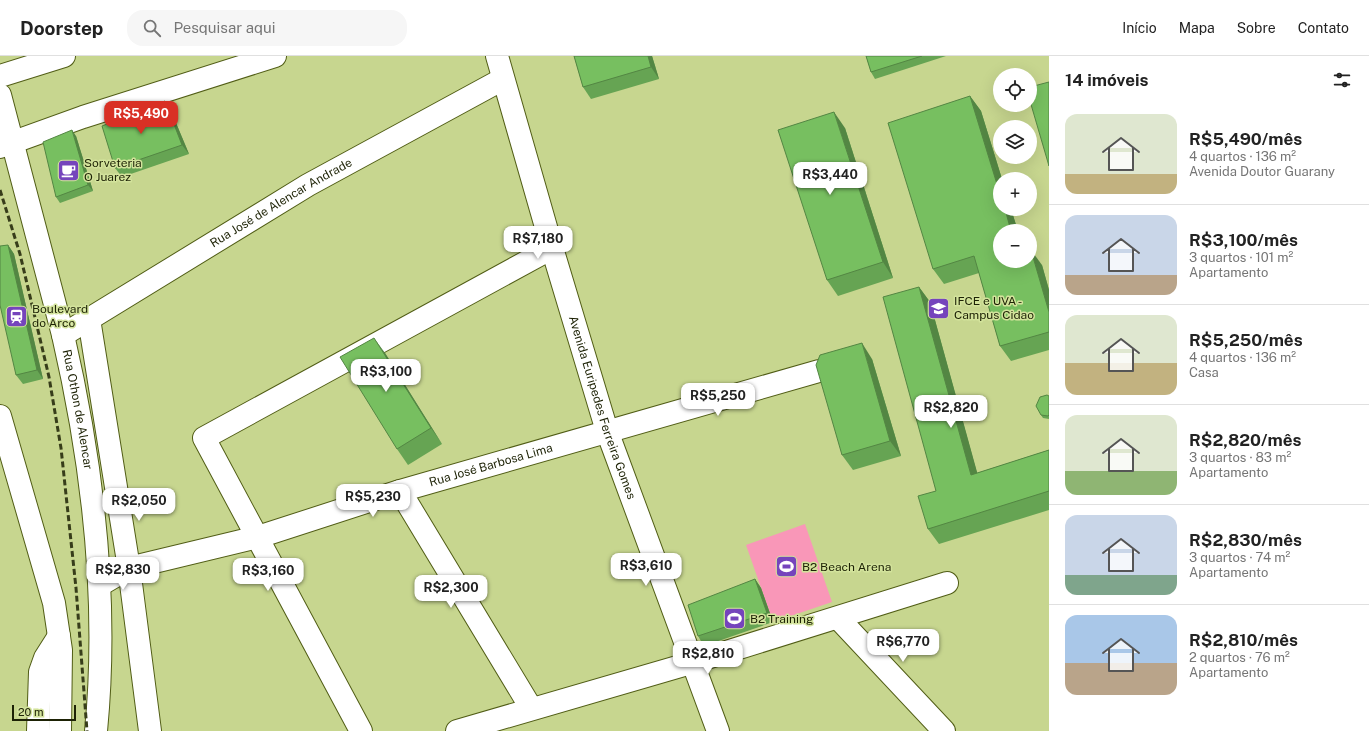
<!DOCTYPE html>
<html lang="pt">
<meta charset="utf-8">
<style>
body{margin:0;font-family:"Public Sans",sans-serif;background:#f6f6f6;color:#222;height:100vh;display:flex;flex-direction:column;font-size:15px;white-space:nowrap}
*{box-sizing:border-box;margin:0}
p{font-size:13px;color:#767676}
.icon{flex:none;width:22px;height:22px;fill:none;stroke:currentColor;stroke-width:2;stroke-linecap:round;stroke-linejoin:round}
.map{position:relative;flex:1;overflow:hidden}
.side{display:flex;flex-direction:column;background:#fff;width:320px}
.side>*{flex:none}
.buttons{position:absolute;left:993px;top:12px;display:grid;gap:8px}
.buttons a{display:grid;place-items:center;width:44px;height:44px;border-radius:50%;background:#fff;box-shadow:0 4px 16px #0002;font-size:20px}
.scale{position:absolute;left:12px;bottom:10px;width:64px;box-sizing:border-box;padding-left:4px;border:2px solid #1d2205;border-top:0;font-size:11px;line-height:14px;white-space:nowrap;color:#1d2205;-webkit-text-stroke:3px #d3e39c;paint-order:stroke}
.price{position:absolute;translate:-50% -34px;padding:0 9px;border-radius:8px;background:#fff;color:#222;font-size:13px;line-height:26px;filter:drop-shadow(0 1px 2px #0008)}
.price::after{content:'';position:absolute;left:50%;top:24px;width:12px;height:9px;margin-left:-6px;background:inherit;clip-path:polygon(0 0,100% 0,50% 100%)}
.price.active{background:#d93025;color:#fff}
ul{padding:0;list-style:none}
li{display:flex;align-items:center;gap:12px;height:100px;padding:0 16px}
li+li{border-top:1px solid #e0e0e0}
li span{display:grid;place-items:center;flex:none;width:112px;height:80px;border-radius:12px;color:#555}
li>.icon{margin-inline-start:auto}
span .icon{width:48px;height:48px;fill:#fffc;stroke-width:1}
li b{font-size:17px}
h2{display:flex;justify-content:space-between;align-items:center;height:48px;padding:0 16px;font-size:17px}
header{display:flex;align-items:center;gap:24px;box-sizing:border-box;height:56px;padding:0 20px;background:#fff;border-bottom:1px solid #e0e0e0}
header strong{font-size:19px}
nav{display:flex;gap:22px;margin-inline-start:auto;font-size:14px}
.search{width:280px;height:36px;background:#f6f6f6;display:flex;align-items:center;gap:10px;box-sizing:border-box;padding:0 14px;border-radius:16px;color:#767676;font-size:15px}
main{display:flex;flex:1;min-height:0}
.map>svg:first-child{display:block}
.green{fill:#f997b8}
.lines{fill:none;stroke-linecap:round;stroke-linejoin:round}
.street-casing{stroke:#515d16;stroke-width:24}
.secondary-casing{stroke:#515d16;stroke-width:24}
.primary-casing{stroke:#515d16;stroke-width:24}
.street{stroke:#fff;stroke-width:22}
.secondary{stroke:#fff;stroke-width:22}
.primary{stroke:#fff;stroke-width:22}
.rail{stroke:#373d1a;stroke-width:3;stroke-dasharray:6 3;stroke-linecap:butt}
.wall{fill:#66a453}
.shaded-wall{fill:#538643}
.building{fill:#77bf60;stroke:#538643}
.labels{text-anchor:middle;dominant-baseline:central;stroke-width:3;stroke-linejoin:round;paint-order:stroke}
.poi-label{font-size:12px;fill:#1d2205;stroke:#d3e39c;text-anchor:start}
.street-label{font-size:12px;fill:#1d2205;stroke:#d3e39c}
</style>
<header>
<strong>Doorstep</strong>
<div class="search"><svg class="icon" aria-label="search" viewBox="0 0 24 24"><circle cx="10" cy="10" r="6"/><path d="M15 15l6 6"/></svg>Pesquisar aqui</div>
<nav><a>Início</a><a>Mapa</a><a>Sobre</a><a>Contato</a></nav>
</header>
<main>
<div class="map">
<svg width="1049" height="675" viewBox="0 0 1049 675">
<rect width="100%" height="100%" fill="#c7d68f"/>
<path class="green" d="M805 468 832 546 773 566 746 489Z"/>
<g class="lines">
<defs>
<g id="street">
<path id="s1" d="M63 279 308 129 503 23"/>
<path d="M400 435 531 652"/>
<path id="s2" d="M100 529 129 512 258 481 400 435 819 315"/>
<path d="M838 562 944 675"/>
<path d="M38 675 40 616 45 602 59 580"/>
<path d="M361 675 204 382 552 192"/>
<path d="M457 675 691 607 947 527"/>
</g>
<g id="secondary">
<path id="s3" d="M497 0 552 192 607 375 718 675"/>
<path d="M0 20 64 0"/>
<path d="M0 91 83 61 275 0"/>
<path d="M89 263 129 512 150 675"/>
</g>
<g id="primary">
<path id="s4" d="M0 39 63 279C93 409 109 542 96 675"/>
<path d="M0 360 54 547 61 594 60 675"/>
</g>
</defs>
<use href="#street" class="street-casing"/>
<use href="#secondary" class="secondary-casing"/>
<use href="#primary" class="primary-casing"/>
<use href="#street" class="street"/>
<use href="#secondary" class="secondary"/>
<use href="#primary" class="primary"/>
<path class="rail" d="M0 134 20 198 49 321 61 392 76 532 87 675"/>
</g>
<g class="wall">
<path d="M574 0H652L659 23 591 43 583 31Z"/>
<path d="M866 0H946L875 23 871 16Z"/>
<path d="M970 40 981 55 1002 123H1000V153H1011L1018 175H1000V205L1042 209 1049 234V294L1011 305 1000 290 979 217 944 228 933 213Z"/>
<path d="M165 45 171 55 189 98 122 121 115 112Z"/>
<path d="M845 72 893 222 838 240 827 224Z"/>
<path d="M76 80 93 135 60 147 56 141Z"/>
<path d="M8 189 14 198 43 323 23 328 16 319Z"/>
<path d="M919 231 930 246 977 417 1049 394V454L939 488 928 473 936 435Z"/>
<path d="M385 297 442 388 408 409 397 393Z"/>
<path d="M872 303 901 400 853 414 842 399Z"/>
<path d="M1049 340V363L1043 362 1041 359Z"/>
<path d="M755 523 761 532 773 566 704 590 698 580Z"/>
</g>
<g class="shaded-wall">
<path d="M648 0H652L659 23 651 11Z"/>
<path d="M970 40 981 55 1002 123H1000V138Z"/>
<path d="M165 45 171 55 189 98 182 89Z"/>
<path d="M834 56 845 72 893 222 883 206Z"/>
<path d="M72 74 76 80 93 135 88 129Z"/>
<path d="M1005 153H1011L1018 175H1011Z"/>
<path d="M8 189 14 198 43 323 37 314Z"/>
<path d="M1031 194 1042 209 1049 234V256Z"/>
<path d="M919 231 930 246 982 434 971 419Z"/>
<path d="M374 282 385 297 442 388 431 372Z"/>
<path d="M862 287 872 303 901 400 890 385Z"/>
<path d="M755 523 761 532 773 566 767 557Z"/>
</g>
<g class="building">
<path d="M574 0H648L651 11 583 31Z"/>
<path d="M866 0H922L871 16Z"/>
<path d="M1049 26V110L1030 45V31Z"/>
<path d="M970 40 1000 138V153H1005L1011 175H1000V205H1030V194H1031L1049 256V276L1000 290 974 200 933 213 888 67Z"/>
<path d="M165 45 182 89 115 112 102 70Z"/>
<path d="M834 56 883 206 827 224 778 74Z"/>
<path d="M72 74 88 129 56 141 43 86Z"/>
<path d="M8 189 37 314 16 319 0 249V190Z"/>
<path d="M919 231 971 419 1049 394V435L928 473 918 440 936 435 883 241Z"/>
<path d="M374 282 431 372 397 393 340 301Z"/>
<path d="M862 287 890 385 842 399 816 309 820 299Z"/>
<path d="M1047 339 1049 340V359L1048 360 1041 359 1036 350 1040 341Z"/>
<path d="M755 523 767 557 698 580 688 549Z"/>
</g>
<defs>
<symbol id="cafe-square" viewBox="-11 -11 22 22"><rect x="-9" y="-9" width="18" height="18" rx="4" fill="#7544bc" stroke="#d3e39c"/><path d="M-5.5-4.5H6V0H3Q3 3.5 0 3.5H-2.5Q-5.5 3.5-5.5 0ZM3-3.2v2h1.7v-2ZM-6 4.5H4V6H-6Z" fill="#fff"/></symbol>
<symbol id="university-square" viewBox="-11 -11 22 22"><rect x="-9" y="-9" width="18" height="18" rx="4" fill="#7544bc" stroke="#d3e39c"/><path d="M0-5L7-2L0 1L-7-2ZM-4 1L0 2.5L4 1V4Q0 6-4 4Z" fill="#fff"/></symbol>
<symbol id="station-square" viewBox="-11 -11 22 22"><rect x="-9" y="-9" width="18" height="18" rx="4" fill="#7544bc" stroke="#d3e39c"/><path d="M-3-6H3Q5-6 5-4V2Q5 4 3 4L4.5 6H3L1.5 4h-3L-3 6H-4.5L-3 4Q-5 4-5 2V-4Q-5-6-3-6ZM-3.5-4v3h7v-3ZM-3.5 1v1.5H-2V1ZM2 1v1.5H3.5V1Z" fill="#fff"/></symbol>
<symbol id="stadium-square" viewBox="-11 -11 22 22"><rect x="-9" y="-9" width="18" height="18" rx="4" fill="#7544bc" stroke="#d3e39c"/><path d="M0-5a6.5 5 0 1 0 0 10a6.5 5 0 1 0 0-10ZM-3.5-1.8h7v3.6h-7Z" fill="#fff"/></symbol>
</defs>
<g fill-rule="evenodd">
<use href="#cafe-square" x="56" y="102" width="25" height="25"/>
<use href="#university-square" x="926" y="240" width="25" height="25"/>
<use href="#station-square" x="4" y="248" width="25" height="25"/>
<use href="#stadium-square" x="774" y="498" width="25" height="25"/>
<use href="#stadium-square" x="722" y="550" width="25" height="25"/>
</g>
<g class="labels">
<g class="poi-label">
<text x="84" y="107">Sorveteria<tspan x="84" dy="14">O Juarez</tspan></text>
<text x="954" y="245">IFCE e UVA -<tspan x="954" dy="14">Campus Cidao</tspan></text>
<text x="32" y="253">Boulevard<tspan x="32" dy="14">do Arco</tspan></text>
<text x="802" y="511">B2 Beach Arena</text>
<text x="750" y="563">B2 Training</text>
</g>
<g class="street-label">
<text stroke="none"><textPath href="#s1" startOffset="255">Rua José de Alencar Andrade</textPath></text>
<text stroke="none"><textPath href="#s3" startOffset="367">Avenida Euripedes Ferreira Gomes</textPath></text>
<text stroke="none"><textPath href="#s4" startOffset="324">Rua Othon de Alencar</textPath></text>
<text stroke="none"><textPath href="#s2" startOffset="410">Rua José Barbosa Lima</textPath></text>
</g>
</g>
</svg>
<div class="buttons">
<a><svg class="icon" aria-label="locate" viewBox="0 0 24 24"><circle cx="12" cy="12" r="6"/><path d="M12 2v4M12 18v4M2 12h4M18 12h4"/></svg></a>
<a><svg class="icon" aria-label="layers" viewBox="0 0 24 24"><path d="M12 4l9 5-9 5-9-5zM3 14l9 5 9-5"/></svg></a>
<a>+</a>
<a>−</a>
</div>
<div class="scale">20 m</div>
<b class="price active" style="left:141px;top:79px">R$5,490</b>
<b class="price" style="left:830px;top:140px">R$3,440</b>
<b class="price" style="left:538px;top:204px">R$7,180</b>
<b class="price" style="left:386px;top:337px">R$3,100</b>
<b class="price" style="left:718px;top:361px">R$5,250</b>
<b class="price" style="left:951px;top:373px">R$2,820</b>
<b class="price" style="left:373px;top:462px">R$5,230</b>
<b class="price" style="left:139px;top:466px">R$2,050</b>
<b class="price" style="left:646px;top:531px">R$3,610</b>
<b class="price" style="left:123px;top:535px">R$2,830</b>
<b class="price" style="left:268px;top:536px">R$3,160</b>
<b class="price" style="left:451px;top:553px">R$2,300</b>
<b class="price" style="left:903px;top:607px">R$6,770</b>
<b class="price" style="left:708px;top:619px">R$2,810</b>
</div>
<section class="side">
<h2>14 imóveis<svg class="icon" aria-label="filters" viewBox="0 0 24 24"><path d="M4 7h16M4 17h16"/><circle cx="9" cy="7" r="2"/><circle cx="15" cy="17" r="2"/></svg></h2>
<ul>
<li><span style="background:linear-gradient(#dfe7d0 75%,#c2b280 0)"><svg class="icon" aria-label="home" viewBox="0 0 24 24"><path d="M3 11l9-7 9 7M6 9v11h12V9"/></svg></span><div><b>R$5,490/mês</b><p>4 quartos · 136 m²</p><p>Avenida Doutor Guarany</p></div></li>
<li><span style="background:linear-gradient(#c9d6e8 75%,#b9a48a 0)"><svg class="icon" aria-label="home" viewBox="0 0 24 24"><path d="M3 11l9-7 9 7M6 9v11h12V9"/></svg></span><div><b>R$3,100/mês</b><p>3 quartos · 101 m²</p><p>Apartamento</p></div></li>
<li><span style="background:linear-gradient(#dfe7d0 60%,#c2b280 0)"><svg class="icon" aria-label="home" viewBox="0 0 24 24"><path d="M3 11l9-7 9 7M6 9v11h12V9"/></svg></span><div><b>R$5,250/mês</b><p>4 quartos · 136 m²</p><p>Casa</p></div></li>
<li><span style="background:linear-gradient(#dfe7d0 70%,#8fb573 0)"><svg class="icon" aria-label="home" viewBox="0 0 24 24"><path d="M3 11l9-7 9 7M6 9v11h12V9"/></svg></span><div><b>R$2,820/mês</b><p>3 quartos · 83 m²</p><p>Apartamento</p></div></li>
<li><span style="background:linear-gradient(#c9d6e8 75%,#7fa58c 0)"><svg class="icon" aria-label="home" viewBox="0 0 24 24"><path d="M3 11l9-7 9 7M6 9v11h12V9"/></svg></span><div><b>R$2,830/mês</b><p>3 quartos · 74 m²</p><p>Apartamento</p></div></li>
<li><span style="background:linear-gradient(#a9c7e8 60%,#b9a48a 0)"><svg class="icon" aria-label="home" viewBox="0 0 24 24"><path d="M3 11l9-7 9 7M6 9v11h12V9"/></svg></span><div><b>R$2,810/mês</b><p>2 quartos · 76 m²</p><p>Apartamento</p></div></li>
</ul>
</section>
</main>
